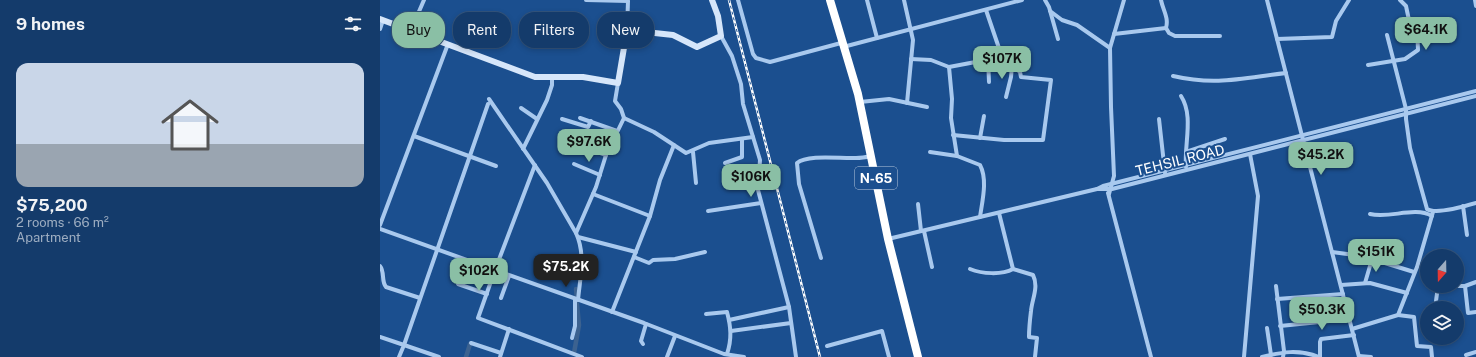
<!DOCTYPE html>
<meta charset="utf-8">
<style>
body{margin:0;font-family:"Public Sans",sans-serif;background:#214673;color:#f1f3f6;height:100vh;display:flex;flex-direction:column;font-size:15px;white-space:nowrap}
*{box-sizing:border-box;margin:0}
p{font-size:13px;color:#9dadc1}
.icon{flex:none;width:22px;height:22px;fill:none;stroke:currentColor;stroke-width:2;stroke-linecap:round;stroke-linejoin:round}
.map{position:relative;flex:1;overflow:hidden}
.drawer{display:flex;flex-direction:column;background:#143b6b;width:380px}
.drawer>*{flex:none}
.hud{position:absolute;left:12px;top:12px;width:380px;height:36px;display:flex;gap:8px}
.needle{width:26px;rotate:200deg}
.tools{position:absolute;left:1040px;top:249px;display:grid;gap:8px}
.tools a{display:grid;place-items:center;width:44px;height:44px;border-radius:50%;background:#143b6b;box-shadow:0 2px 6px #0003,0 0 0 1px #33557e;font-size:20px}
.price{position:absolute;translate:-50% -34px;padding:0 9px;border-radius:8px;background:#8abfa5;color:#111;font-size:13px;line-height:26px;filter:drop-shadow(0 1px 2px #0008)}
.price::after{content:'';position:absolute;left:50%;top:24px;width:12px;height:9px;margin-left:-6px;background:inherit;clip-path:polygon(0 0,100% 0,50% 100%)}
.price.active{background:#222;color:#fff}
ul{padding:0;list-style:none}
li{display:grid;align-content:center;gap:8px;height:212px;padding:0 16px}
li+li{border-top:1px solid #33557e}
li span{display:grid;place-items:center;height:124px;border-radius:12px;color:#555}
li>.icon{margin-inline-start:auto}
span .icon{width:72px;height:72px;fill:#fffc;stroke-width:1}
li b{font-size:17px}
h2{display:flex;justify-content:space-between;align-items:center;height:48px;padding:0 16px;font-size:17px}
.pill{padding:0 14px;border-radius:16px;background:#143b6b;box-shadow:0 2px 6px #0003,0 0 0 1px #33557e;font-size:14px;line-height:36px}
.pill.active{background:#8abfa5;color:#111}
main{display:flex;flex:1;min-height:0}
.map>svg:first-child{display:block}
.lines{fill:none;stroke-linecap:round;stroke-linejoin:round}
.canal{stroke:#3c6290;stroke-width:4.5}
.street{stroke:#a9c9ee;stroke-width:4}
.secondary{stroke:#d6e6fa;stroke-width:6}
.highway{stroke:#fff;stroke-width:8}
.rail-casing{stroke:#fff;stroke-width:2.5}
.rail{stroke:#1b4f8f;stroke-width:1;stroke-dasharray:3;stroke-linecap:butt}
.labels{text-anchor:middle;dominant-baseline:central;stroke-width:4;stroke-linejoin:round;paint-order:stroke}
.shield{fill:#1b4f8f;stroke:#bbcadd;stroke-width:1}
.shield-label{font-size:13px;font-weight:bold;fill:#fff}
.street-label{font-size:14px;fill:#fff;stroke:#1b4f8f}
</style>
<main>
<section class="drawer">
<h2>9 homes<svg class="icon" aria-label="filters" viewBox="0 0 24 24"><path d="M4 7h16M4 17h16"/><circle cx="9" cy="7" r="2"/><circle cx="15" cy="17" r="2"/></svg></h2>
<ul>
<li><span style="background:linear-gradient(#c9d6e8 65%,#9aa5b1 0)"><svg class="icon" aria-label="home" viewBox="0 0 24 24"><path d="M3 11l9-7 9 7M6 9v11h12V9"/></svg></span><div><b>$75,200</b><p>2 rooms · 66 m²</p><p>Apartment</p></div></li>
</ul>
</section>
<div class="map">
<svg width="1096" height="357" viewBox="0 0 1096 357">
<rect width="100%" height="100%" fill="#1b4f8f"/>
<g class="lines">
<g class="canal">
<path d="M196 289 197 299"/>
<path d="M194 353 199 325 197 304"/>
<path d="M86 357 90 344"/>
</g>
<g class="street">
<path d="M206 0 248 1 247 30"/>
<path d="M358 0 373 54 376 58 390 62 461 43"/>
<path d="M487 0 497 38"/>
<path d="M524 0 533 40 527 103"/>
<path d="M665 0 669 7 678 39"/>
<path d="M887 0 979 357"/>
<path d="M1095 0 1096 6"/>
<path d="M670 11 682 20 697 25 730 48"/>
<path d="M786 28 789 33 795 36H840"/>
<path d="M0 29 3 20"/>
<path d="M31 30 44 0"/>
<path d="M734 34 786 28C789 18 783 10 781 0"/>
<path d="M1007 35 1026 109V119L1030 148 1047 209C1056 215 1086 206 1096 203"/>
<path d="M341 36 352 56 361 84 363 104 380 160 378 190 409 307 416 357"/>
<path d="M897 39 952 37 956 21 969 0"/>
<path d="M463 47 642 0"/>
<path d="M531 59 551 60 569 67 622 57"/>
<path d="M608 59 609 82"/>
<path d="M988 65 1025 59 1038 50 1037 27 1030 25 1026 6 1020 0"/>
<path d="M569 67 572 99 571 118 577 156"/>
<path d="M793 76C836 86 863 78 906 73"/>
<path d="M238 83 235 101 241 109 244 118 274 132 306 153 329 143 373 137"/>
<path d="M801 96C814 116 804 144 806 167"/>
<path d="M626 97 631 77 632 66"/>
<path d="M109 99 167 183 196 233"/>
<path d="M480 102 509 99 547 107"/>
<path d="M141 108 157 119"/>
<path d="M200 118 237 131"/>
<path d="M182 119 208 127 211 121"/>
<path d="M779 119 785 173"/>
<path d="M573 135 624 140H663L671 80 641 77 640 72 622 57 606 10"/>
<path d="M34 136 116 166"/>
<path d="M189 138 201 146 226 155"/>
<path d="M600 138 604 116"/>
<path d="M143 149 167 100 172 85V78"/>
<path d="M313 152 316 183"/>
<path d="M550 152 577 156 600 165C608 180 602 202 600 217"/>
<path d="M806 152 845 139"/>
<path d="M345 163 362 157V139"/>
<path d="M194 164 220 175"/>
<path d="M155 165 115 270 98 318 202 357"/>
<path d="M717 189 723 186 1096 91"/>
<path d="M728 193 771 357"/>
<path d="M213 194 270 216"/>
<path d="M729 194 734 176 731 107 730 48 744 0"/>
<path d="M538 204 541 231"/>
<path d="M1083 206 1087 235"/>
<path d="M328 211 381 203"/>
<path d="M619 213 633 269 653 275C659 287 652 299 651 311 650 319 649 328 649 337L657 338 655 357"/>
<path d="M990 214C1010 219 1034 206 1052 216"/>
<path d="M0 225 68 44"/>
<path d="M0 229 264 323 344 354 364 357"/>
<path d="M544 231 552 267"/>
<path d="M198 237 256 252"/>
<path d="M508 239 717 189H732L1096 96"/>
<path d="M952 252 982 256 1034 272"/>
<path d="M254 257 269 263 273 260 295 259 325 252"/>
<path d="M441 258 419 184 417 163C428 154 462 159 476 158 481 158 487 157 492 156"/>
<path d="M0 266C5 272 1 281 6 287L40 298"/>
<path d="M590 269C602 274 622 275 633 269"/>
<path d="M985 283 992 259"/>
<path d="M78 284 107 294"/>
<path d="M961 285 990 283 1027 293"/>
<path d="M896 286 904 351 903 357"/>
<path d="M1077 286H1085L1096 282"/>
<path d="M1085 286 1088 313 1096 312"/>
<path d="M121 298 129 276"/>
<path d="M897 299 963 294"/>
<path d="M198 300C200 278 206 255 196 233L216 187 226 155 244 118"/>
<path d="M1056 301 1058 286"/>
<path d="M232 312 270 216 280 180 294 145"/>
<path d="M326 314 347 312C351 327 352 339 347 354"/>
<path d="M1018 315 1034 317 1037 346 1051 347 1052 357"/>
<path d="M349 320 409 307"/>
<path d="M900 326 969 319"/>
<path d="M887 328 891 355"/>
<path d="M972 329 1018 315 1037 267 1053 212"/>
<path d="M351 331 411 323"/>
<path d="M0 337 24 345 19 357"/>
<path d="M192 338 195 326V299"/>
<path d="M91 343 121 353"/>
<path d="M263 344 261 341 266 324"/>
<path d="M447 346 502 331 509 357"/>
<path d="M1086 355 1096 352"/>
<path d="M979 356 991 357"/>
<path d="M59 357 24 345 108 104"/>
<path d="M120 357 129 329"/>
<path d="M287 357 295 336"/>
<path d="M864 357 878 196 870 154"/>
<path d="M882 357C902 352 918 349 939 357"/>
<path d="M940 357V342L941 339 974 335"/>
</g>
<path class="secondary" d="M0 19 155 77H203L238 83 247 30 293 35 317 47 341 36 338 16 332 0"/>
<path class="highway" d="M450 0 478 94 508 239 538 357"/>
<defs>
<path id="rail" d="M349 0 440 357"/>
</defs>
<use href="#rail" class="rail-casing"/>
<use href="#rail" class="rail"/>
</g>
<g class="labels">
<rect class="shield" x="475" y="167" width="42" height="22" rx="3"/>
<g class="shield-label">
<text x="496" y="178">N-65</text>
</g>
<g class="street-label">
<text transform="translate(800 160) rotate(-14)">TEHSIL ROAD</text>
</g>
</g>
</svg>
<div class="tools">
<a><svg class="needle" viewBox="-14 -14 28 28"><path d="M0-13l5 13h-10z" fill="#e53935"/><path d="M0 13l5-13h-10z" fill="#9dadc1"/></svg></a>
<a><svg class="icon" aria-label="layers" viewBox="0 0 24 24"><path d="M12 4l9 5-9 5-9-5zM3 14l9 5 9-5"/></svg></a>
</div>
<b class="price" style="left:1046px;top:51px">$64.1K</b>
<b class="price" style="left:622px;top:80px">$107K</b>
<b class="price" style="left:209px;top:163px">$97.6K</b>
<b class="price" style="left:941px;top:176px">$45.2K</b>
<b class="price" style="left:371px;top:198px">$106K</b>
<b class="price" style="left:996px;top:273px">$151K</b>
<b class="price active" style="left:186px;top:288px">$75.2K</b>
<b class="price" style="left:99px;top:292px">$102K</b>
<b class="price" style="left:942px;top:331px">$50.3K</b>
<div class="hud">
<a class="pill active">Buy</a>
<a class="pill">Rent</a>
<a class="pill">Filters</a>
<a class="pill">New</a>
</div>
</div>
</main>
